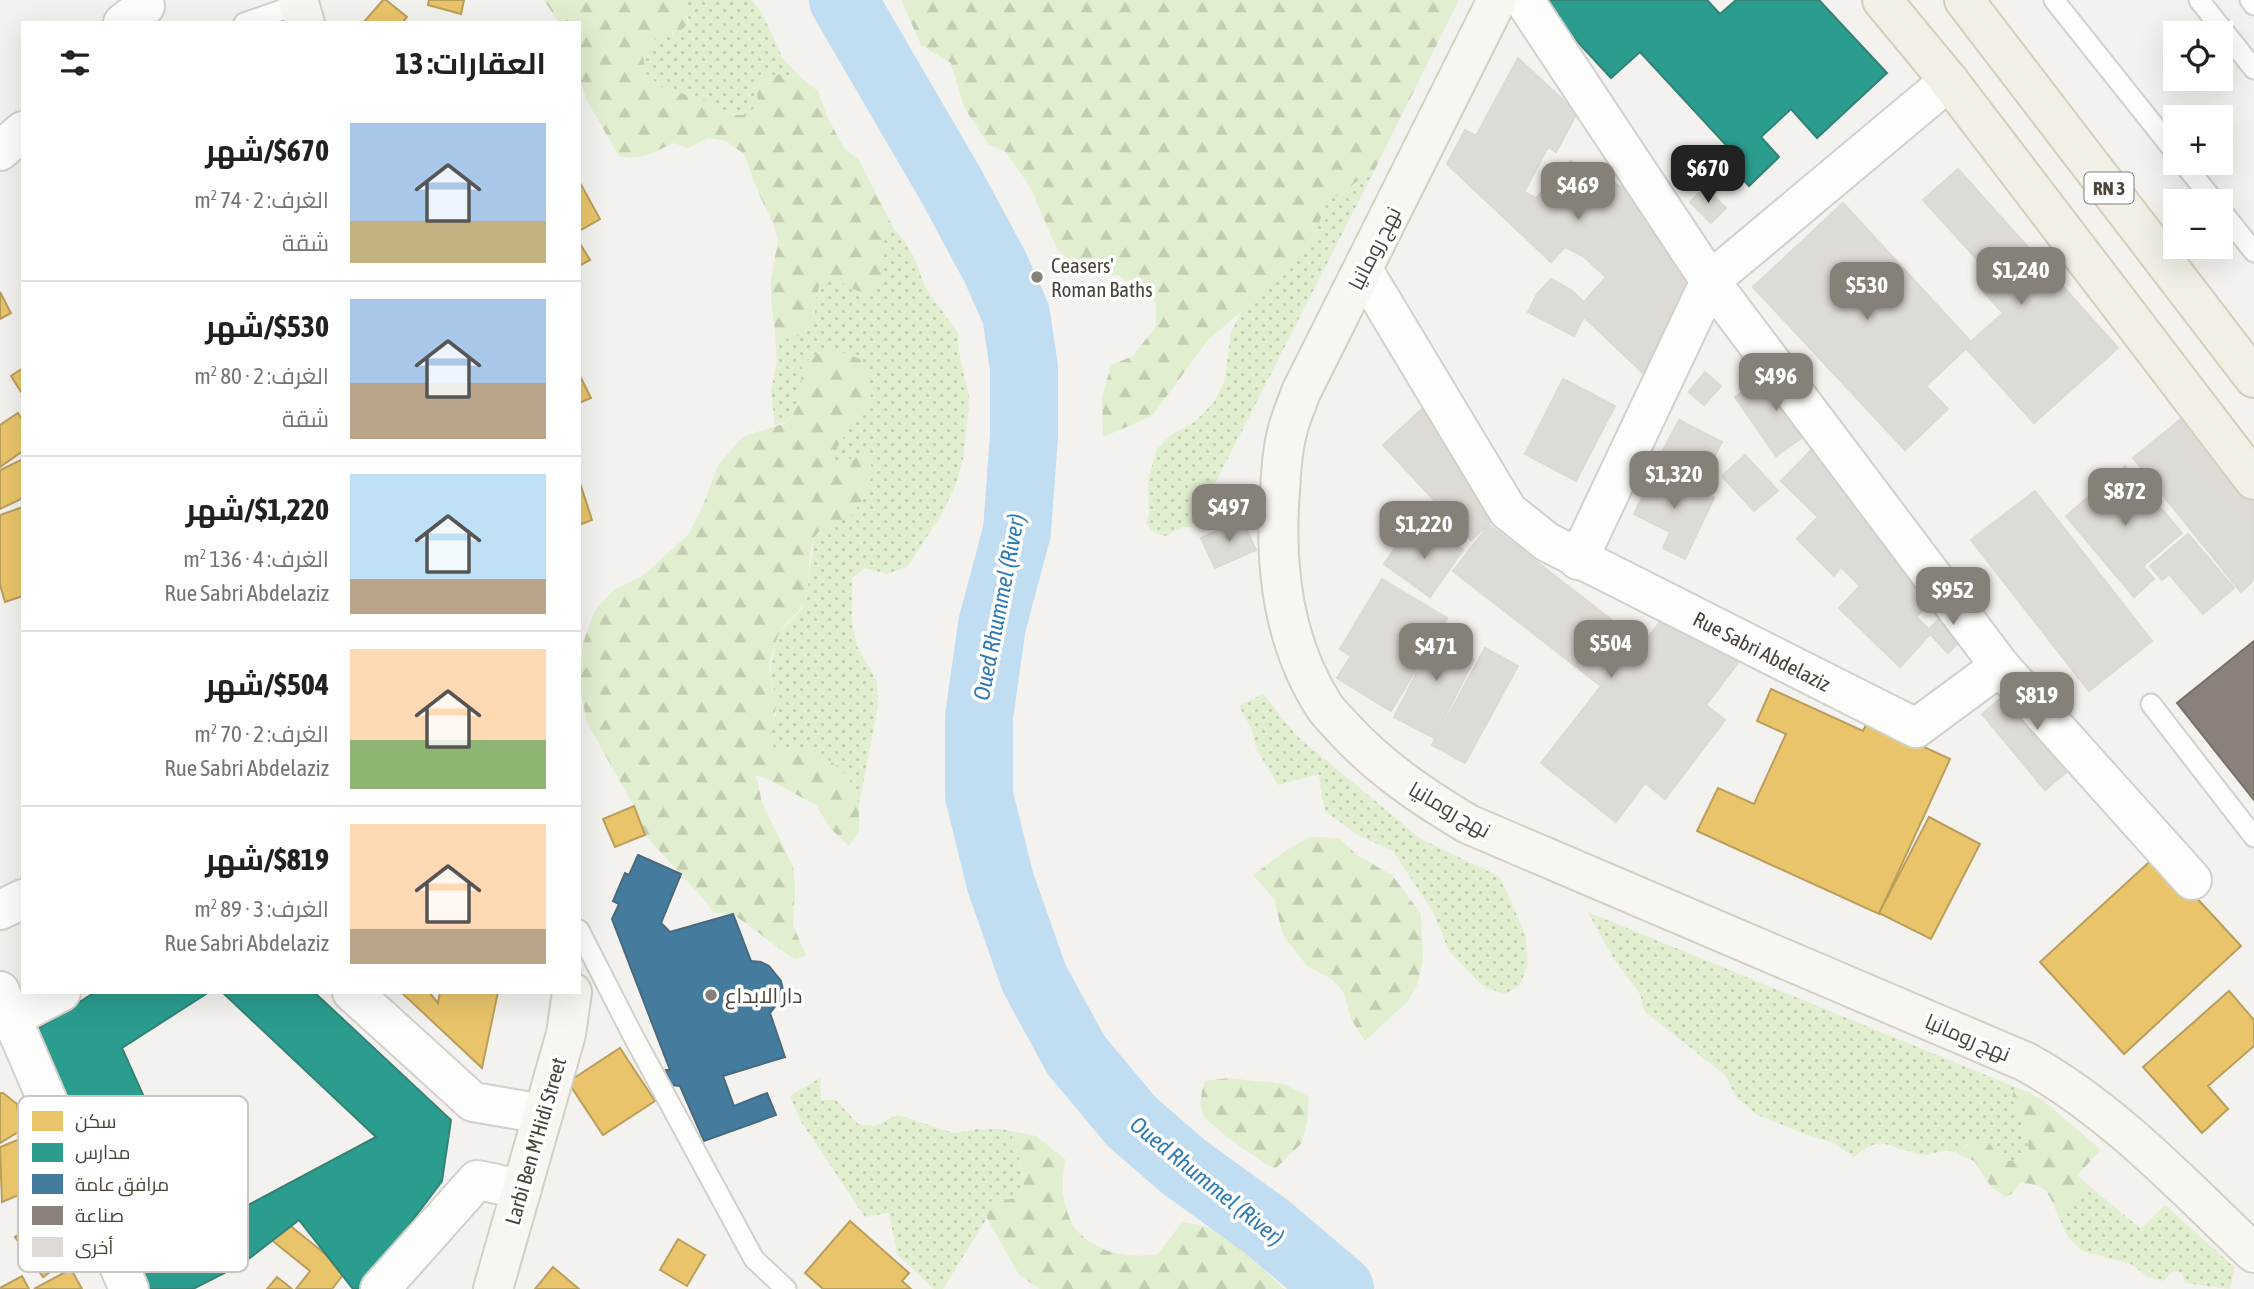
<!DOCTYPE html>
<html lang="ar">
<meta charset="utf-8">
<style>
body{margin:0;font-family:"Asap Condensed",Cairo,sans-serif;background:#f6f6f6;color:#202124;direction:rtl;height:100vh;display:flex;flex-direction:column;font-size:26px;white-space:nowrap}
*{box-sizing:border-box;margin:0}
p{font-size:23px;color:#757577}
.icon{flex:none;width:38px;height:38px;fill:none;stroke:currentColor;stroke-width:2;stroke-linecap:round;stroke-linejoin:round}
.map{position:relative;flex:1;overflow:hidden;direction:ltr}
.panel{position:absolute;left:21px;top:21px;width:560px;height:973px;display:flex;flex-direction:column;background:#fff;border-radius:0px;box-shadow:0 7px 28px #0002;direction:rtl}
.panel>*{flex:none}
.fabs{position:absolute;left:2163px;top:21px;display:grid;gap:14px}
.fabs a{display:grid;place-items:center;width:70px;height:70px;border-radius:0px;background:#fff;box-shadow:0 7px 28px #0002;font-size:35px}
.price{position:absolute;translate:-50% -60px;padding:0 16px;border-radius:14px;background:#868178;color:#fff;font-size:23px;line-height:46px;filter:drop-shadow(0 2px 4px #0008)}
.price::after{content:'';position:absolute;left:50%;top:42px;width:21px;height:16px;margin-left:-10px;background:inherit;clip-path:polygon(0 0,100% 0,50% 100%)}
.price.selected{background:#222;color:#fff}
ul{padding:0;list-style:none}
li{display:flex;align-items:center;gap:21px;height:175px;padding:0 35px}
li+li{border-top:2px solid #e0e0e0}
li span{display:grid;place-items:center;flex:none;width:196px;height:140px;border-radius:0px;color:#555}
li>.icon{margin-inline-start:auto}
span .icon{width:84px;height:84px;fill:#fffc;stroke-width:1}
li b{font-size:30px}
h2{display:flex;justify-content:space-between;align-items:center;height:84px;padding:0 35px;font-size:30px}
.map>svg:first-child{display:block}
.grass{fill:url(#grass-dots)}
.forest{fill:url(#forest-firs)}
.homes{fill:#e9c46a;stroke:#ba9e5b;stroke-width:2}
.schools{fill:#2a9d8f;stroke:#348275;stroke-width:2}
.public{fill:#457b9d;stroke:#476a7f;stroke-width:2}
.industry{fill:#8a817c;stroke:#776f68;stroke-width:2}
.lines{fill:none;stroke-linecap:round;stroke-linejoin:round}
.river{stroke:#c0ddf1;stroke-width:68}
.building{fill:#dedbd6;stroke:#dcd9d4;stroke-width:2}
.lane-casing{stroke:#d2d0cb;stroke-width:23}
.street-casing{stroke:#d2d0cb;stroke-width:42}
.secondary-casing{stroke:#d3cfc5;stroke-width:42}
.primary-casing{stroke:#d6cebb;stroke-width:42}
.lane{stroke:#fdfdfc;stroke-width:19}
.street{stroke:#fdfdfc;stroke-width:38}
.secondary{stroke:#f7f6f1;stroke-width:38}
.primary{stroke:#f2efe6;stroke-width:38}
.poi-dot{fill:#868178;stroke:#fff;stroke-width:2.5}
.labels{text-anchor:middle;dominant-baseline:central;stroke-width:7;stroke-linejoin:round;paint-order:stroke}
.shield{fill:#fff;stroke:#817c74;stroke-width:2}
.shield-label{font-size:19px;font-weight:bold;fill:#4b4439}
.street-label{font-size:21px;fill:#4b4439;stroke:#fff}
.poi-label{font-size:21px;fill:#4b4439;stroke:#fff;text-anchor:start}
.water-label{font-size:23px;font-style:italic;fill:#2e7ab2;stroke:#fff}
.key{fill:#fff;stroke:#c9c7c4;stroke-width:2}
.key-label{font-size:19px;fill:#4b4439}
</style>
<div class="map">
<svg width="2254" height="1289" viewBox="0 0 2254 1289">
<defs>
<pattern id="grass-dots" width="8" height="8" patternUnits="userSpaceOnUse" patternTransform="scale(1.75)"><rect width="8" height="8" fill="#e1eecf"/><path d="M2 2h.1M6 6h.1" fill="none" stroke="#c3cdb2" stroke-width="1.8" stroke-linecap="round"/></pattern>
<pattern id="forest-firs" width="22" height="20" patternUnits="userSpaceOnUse" patternTransform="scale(1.75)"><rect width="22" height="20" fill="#e1eecf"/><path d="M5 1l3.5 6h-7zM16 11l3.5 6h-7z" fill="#c3cdb2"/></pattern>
</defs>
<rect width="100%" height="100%" fill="#f4f2ee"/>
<g class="grass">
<path d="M685 0H752L762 13 782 57 801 78 782 74 757 91 758 104 747 116 735 115 699 99 661 87 646 74 643 56 650 43 662 34H674L689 22Z"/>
<path d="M1372 175 1193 527H1183L1165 536 1153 532 1146 523 1149 514 1148 480 1157 449 1171 435 1196 421 1214 402 1224 382 1231 332 1243 309 1288 272 1314 235 1329 198 1342 195 1356 182Z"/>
<path d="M894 229 905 242 916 262 925 287 958 333 959 352 969 397 968 416 963 459 955 487 940 517 907 567 887 574 865 568 852 578V623L857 646 877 682 878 705 859 805 851 779 799 750 778 749 771 741V727L776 715V697L769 674 778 633 802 609 807 593 814 539 828 524 849 517 855 455 842 466 833 468 830 460C835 450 840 439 847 430 864 410 873 405 869 377L803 363C800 384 803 422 775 425L771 391 777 360 775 331 780 339 815 313 816 295 821 280 833 279 846 284 882 266V243Z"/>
<path d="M1263 694 1297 736 1421 839 1500 877 1526 936 1528 964 1520 985 1505 994 1484 987 1449 951 1433 912 1393 851 1358 835 1326 812 1322 798 1319 774 1278 785 1256 748 1252 730 1239 706Z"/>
<path d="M1588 912 2015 1087 2012 1093 2025 1132 2029 1151 2020 1159 2008 1161 1998 1156 1989 1142 1967 1144 1960 1155C1945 1145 1937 1155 1922 1155 1918 1155 1915 1153 1911 1152 1883 1144 1880 1136 1854 1157L1834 1143 1805 1134 1757 1115 1736 1097 1725 1075 1644 1011 1640 994 1613 958Z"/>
<path d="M820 1078 821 1100H836L858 1124 874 1126 898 1115 954 1133 978 1129H1001L1017 1132 1012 1138C1019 1156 1029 1180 1018 1198L989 1202 987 1218 943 1289H934L897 1254 889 1213 865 1217 800 1120 790 1096Z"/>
<path d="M2087 1184 2141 1229 2165 1205 2235 1268 2230 1289 2185 1283 2182 1273 2174 1271 2163 1281 2148 1277 2131 1264 2082 1251 2068 1237 2057 1213C2074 1208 2080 1200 2087 1184Z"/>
</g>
<g class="forest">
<path d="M544 0H685C688 15 692 28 674 33 670 35 666 33 662 35 653 38 647 48 643 56L646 74 661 87 699 99 735 115H747L758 104 757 91 761 78 782 74 801 78 818 91 827 116 844 148 859 160 894 229 882 243V266L880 279 867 293C849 291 841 278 821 280 811 307 821 340 780 339L775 331 771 299V280L778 240 773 223 759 194 744 154 726 141 708 138 688 148 674 143C653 152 642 161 619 156L587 101 579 78V23H559Z"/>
<path d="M901 0H1459L1372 175 1356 182 1342 195 1329 198 1314 235 1288 272 1208 340 1152 416 1103 437 1102 398 1111 365 1133 356 1156 326V303L1120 276 1089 272 1058 251 1030 187 1006 152 988 144 964 107 951 63 921 45Z"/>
<path d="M833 349 860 359 869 377 872 392 865 411 848 430 830 460 834 468C848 464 849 455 865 455 867 459 872 465 872 469 874 480 858 511 849 517 837 524 822 524 814 539 807 555 810 576 807 593 802 616 784 619 778 636 774 646 769 662 769 673 769 681 775 690 776 699 778 719 763 731 778 749L809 750 832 762 851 779 859 805V831L849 846 830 828 817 806 770 780 756 775 762 803 793 866 795 886 793 925 806 956 794 959 733 914 713 913 709 905 645 835 634 806 587 723 579 682 583 643 595 610 614 590 641 577 688 535 702 508 718 465 732 449 744 436 783 424 791 418 798 405 803 363 818 354Z"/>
<path d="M1310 837 1339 838 1358 856 1392 875 1421 914 1423 961 1417 985 1408 1001 1365 1041 1351 1019 1344 993 1332 979 1307 966 1283 935 1274 899 1253 875 1290 848Z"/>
<path d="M1228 1078 1284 1084 1309 1097 1307 1122 1301 1144 1275 1169C1261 1161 1209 1127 1203 1114 1198 1102 1202 1092 1205 1081Z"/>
<path d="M2015 1087 2040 1098 2101 1150 2077 1175 2087 1184C2080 1201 2074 1208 2057 1213 2048 1191 2046 1184 2020 1183L2013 1193 2006 1197 1992 1188 1974 1161 1960 1155C1968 1142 1974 1138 1989 1142L1998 1156 2008 1161 2020 1159 2029 1151C2028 1145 2027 1139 2025 1133 2021 1118 2007 1102 2015 1087Z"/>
<path d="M1017 1132 1036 1136 1065 1159C1064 1170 1061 1183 1063 1193 1064 1203 1069 1221 1076 1229 1095 1253 1129 1259 1158 1254L1182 1222C1240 1230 1245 1254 1284 1289H1040L1019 1275 987 1218 988 1202 1018 1198C1030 1181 1019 1156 1012 1138Z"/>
</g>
<g class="homes">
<path d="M383 0H386L407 17 402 23H363Z"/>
<path d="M429 0H464L461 14 428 5Z"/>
<path d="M579 181 600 219 579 231Z"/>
<path d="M579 242 590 260 579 266Z"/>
<path d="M0 292 11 313 0 319Z"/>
<path d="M23 368V391L21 392 11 376Z"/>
<path d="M579 374 591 398 579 403Z"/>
<path d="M18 413 23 421V451L0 467V425Z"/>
<path d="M23 459V498L0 509V470Z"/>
<path d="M579 480 592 520 579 525Z"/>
<path d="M23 507V596L5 602 0 585V515Z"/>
<path d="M1771 689 1863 731 1868 721 1950 759 1879 914 1697 831 1718 788 1754 804 1786 734 1757 721Z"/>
<path d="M634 806 645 835 615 847 603 819Z"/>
<path d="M1929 817 1980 844 1931 939 1879 913Z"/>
<path d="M2157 855 2241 946 2124 1054 2040 962Z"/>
<path d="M2229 991 2254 1020V1046L2208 1086 2228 1109 2202 1133 2143 1067Z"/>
<path d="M401 992H429L438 1003 440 992H498L482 1068Z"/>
<path d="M620 1048 655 1101 603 1135 568 1082Z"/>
<path d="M0 1093H3L17 1104 20 1131 0 1143Z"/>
<path d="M32 1134 52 1181 2 1202 0 1147Z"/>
<path d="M52 1211 80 1251 43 1277 15 1237Z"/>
<path d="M277 1215 346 1271 332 1289H296L310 1271 263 1233Z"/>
<path d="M850 1221 909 1273 902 1281 911 1289H823L805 1273Z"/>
<path d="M678 1239 705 1255 687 1286 660 1270Z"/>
<path d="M553 1267 579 1289H535Z"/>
<path d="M71 1269 82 1289H34Z"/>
<path d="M22 1276 29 1289H0V1288Z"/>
<path d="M277 1277 292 1289H267Z"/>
</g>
<g class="schools">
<path d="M1539 0H1707L1720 14 1736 0H1819L1887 73 1817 138 1791 109 1761 137 1779 157 1749 186 1730 165 1738 158 1640 52 1611 78Z"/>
<path d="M95 992H209L122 1048 203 1229 376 1137 222 992H314L451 1120 442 1181 361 1289H353L299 1220 242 1264 193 1289H129L16 1043Z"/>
</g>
<path class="public" d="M638 855 681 874 661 923 670 932 733 914 751 961 761 962 769 966 781 981 783 990 781 999 770 1013 785 1057 723 1076 734 1106 767 1093 776 1115 704 1141 680 1086 671 1085 666 1070H670L612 919 619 904 613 901 625 873 629 875Z"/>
<path class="industry" d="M2254 641V800L2177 703Z"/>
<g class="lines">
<path class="river" d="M843 0 952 187 995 267 1016 314 1024 368V436L1017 531 992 625 979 717V795L1000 881 1034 978 1076 1055 1132 1122 1184 1167 1267 1227 1340 1289"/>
</g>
<g class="building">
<path d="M1518 58 1577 113 1556 152 1548 147 1524 192 1536 198 1571 161 1635 194 1704 259 1643 373 1584 317 1574 336 1528 312 1537 294 1551 279 1571 290 1584 302 1606 277 1583 256 1565 247 1551 262 1447 164 1465 130 1476 136Z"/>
<path d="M1958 169 2118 348 2034 423 1965 347 2003 313 1982 290 1995 279 1923 200Z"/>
<path d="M1705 187 1726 208 1711 223 1690 202Z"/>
<path d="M1843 203 1972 343 1926 386 1948 409 1905 450 1753 287Z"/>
<path d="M1775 369 1816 428 1776 456 1735 397Z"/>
<path d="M1705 372 1721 386 1704 405 1689 392Z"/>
<path d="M1563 379 1615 406 1576 481 1525 454Z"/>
<path d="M1422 409 1511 504 1471 540 1383 445Z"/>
<path d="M2185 416 2254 502V580L2241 592 2133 458Z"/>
<path d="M1679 420 1722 442 1699 486 1656 463Z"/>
<path d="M1828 433 1953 579 1916 617 1932 632 1900 667 1839 608 1860 586 1841 567 1834 576 1797 539 1818 517 1781 481Z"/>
<path d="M1745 455 1778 491 1754 511 1722 476Z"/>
<path d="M2125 466 2182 533 2143 566 2154 579 2134 597 2066 516Z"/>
<path d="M1655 470 1714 498 1685 559 1663 548 1670 532 1634 514Z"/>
<path d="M2035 491 2152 641 2089 691 1971 540Z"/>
<path d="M1242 519 1256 550 1215 568 1201 538Z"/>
<path d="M1489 525 1643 644 1669 610 1738 663 1706 705 1725 720 1665 799 1645 783 1616 822 1541 763 1601 686 1453 571Z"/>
<path d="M1435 530 1463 550 1430 597 1384 564 1407 531 1425 544Z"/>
<path d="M2188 534 2234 588 2203 614 2169 574 2162 580 2150 566Z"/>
<path d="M1382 579 1447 618 1391 711 1337 678 1351 656 1340 649Z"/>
<path d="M1958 601 1978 623 1948 653 1927 631Z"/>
<path d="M1442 624 1470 638 1462 654 1474 660 1434 738 1394 717Z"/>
<path d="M1485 648 1518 666 1465 763 1432 745Z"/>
<path d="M2030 673 2093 750 2045 790 1982 714Z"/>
</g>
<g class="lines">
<defs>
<g id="lane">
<path d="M2054 0 2175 152"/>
<path d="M2199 0 2254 69"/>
<path d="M2250 0 2254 5"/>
<path d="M244 23 299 4"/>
<path d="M2183 163 2214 201"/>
<path d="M2221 210 2254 252"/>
<path d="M2151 704 2254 837"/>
<path d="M579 930 631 1032 754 1259 786 1289"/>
</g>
<g id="street">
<path d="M1524 0 1710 281 2000 666 2192 880"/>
<path d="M123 23 145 6"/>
<path d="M0 151 23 131"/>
<path d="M1363 270 1508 511 1547 542 1916 728 2000 666"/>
<path d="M1578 560 1710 281 1949 81"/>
<path d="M0 910 23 899"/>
<path d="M0 991 129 1289"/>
<path d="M352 992 473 1102 543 1114"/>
<path d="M0 1021 11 1018 61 992"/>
<path d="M380 1289 477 1180 522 1189"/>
</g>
<g id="secondary">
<path d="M298 0 305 23"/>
<path d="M1497 0 1301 392C1296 406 1290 419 1287 433 1282 451 1281 472 1280 491 1274 566 1283 642 1324 706 1330 715 1338 722 1345 730 1381 769 1423 797 1468 824L2026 1062C2113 1110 2182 1185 2254 1253"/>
<path d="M493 1289 566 1034 572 992"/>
</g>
<g id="primary">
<path d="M1882 0 1949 81 2254 480"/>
<path d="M1964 0 2254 378"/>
</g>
</defs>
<use href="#lane" class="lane-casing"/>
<use href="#street" class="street-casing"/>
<use href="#secondary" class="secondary-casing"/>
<use href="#primary" class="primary-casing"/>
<use href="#lane" class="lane"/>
<use href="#street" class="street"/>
<use href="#secondary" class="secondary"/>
<use href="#primary" class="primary"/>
</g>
<g class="poi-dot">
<circle cx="1037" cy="277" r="7"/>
<circle cx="711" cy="995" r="7"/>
</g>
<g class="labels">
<rect class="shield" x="2084.5" y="172.5" width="49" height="31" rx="5"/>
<g class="shield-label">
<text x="2109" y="188">RN 3</text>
</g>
<g class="street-label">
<text transform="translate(1374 248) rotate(-63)">نهج رومانيا</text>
<text transform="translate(1762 651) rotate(27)">Rue Sabri Abdelaziz</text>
<text transform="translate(1450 809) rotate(30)">نهج رومانيا</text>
<text transform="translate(1968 1037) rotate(23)">نهج رومانيا</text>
<text transform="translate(535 1141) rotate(-74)">Larbi Ben M'Hidi Street</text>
</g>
<g class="poi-label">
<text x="1051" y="265">Ceasers'<tspan x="1051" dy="24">Roman Baths</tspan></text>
<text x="725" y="995">دار الابداع</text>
</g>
<g class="water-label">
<text transform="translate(999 607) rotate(-79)">Oued Rhummel (River)</text>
<text transform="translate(1207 1181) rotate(39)">Oued Rhummel (River)</text>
</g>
</g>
<rect x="18" y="1096" width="230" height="176" rx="10" class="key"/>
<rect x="32" y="1111" width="31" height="20" fill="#e9c46a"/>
<rect x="32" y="1143" width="31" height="19" fill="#2a9d8f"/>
<rect x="32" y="1174" width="31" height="20" fill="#457b9d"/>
<rect x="32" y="1206" width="31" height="19" fill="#8a817c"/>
<rect x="32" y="1237" width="31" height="20" fill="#dedbd6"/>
<g class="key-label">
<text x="75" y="1128">سكن</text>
<text x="75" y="1159">مدارس</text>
<text x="75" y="1191">مرافق عامة</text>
<text x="75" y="1222">صناعة</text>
<text x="75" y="1254">أخرى</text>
</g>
</svg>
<div class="fabs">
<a><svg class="icon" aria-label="locate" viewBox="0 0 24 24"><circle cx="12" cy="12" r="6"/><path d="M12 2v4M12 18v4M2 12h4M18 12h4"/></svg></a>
<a>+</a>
<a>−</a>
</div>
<b class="price selected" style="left:1708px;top:205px">$670</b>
<b class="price" style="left:1578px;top:222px">$469</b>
<b class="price" style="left:2021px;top:307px">$1,240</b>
<b class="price" style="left:1867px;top:322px">$530</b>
<b class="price" style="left:1776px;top:413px">$496</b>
<b class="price" style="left:1674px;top:511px">$1,320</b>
<b class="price" style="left:2125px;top:528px">$872</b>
<b class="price" style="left:1229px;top:544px">$497</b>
<b class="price" style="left:1424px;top:561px">$1,220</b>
<b class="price" style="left:1953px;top:627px">$952</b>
<b class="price" style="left:1611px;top:680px">$504</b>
<b class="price" style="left:1436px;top:683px">$471</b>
<b class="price" style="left:2037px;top:732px">$819</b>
<section class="panel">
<h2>العقارات: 13<svg class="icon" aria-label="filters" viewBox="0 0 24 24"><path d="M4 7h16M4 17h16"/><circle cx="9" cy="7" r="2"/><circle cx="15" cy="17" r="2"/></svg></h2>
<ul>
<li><span style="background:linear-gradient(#a9c7e8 70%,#c2b280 0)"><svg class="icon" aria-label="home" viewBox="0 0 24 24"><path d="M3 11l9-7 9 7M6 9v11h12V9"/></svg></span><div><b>$670/شهر</b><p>الغرف: 2 · 74 m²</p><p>شقة</p></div></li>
<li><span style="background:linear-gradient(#a9c7e8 60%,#b9a48a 0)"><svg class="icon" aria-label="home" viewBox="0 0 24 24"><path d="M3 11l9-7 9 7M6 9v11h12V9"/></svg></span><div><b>$530/شهر</b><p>الغرف: 2 · 80 m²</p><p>شقة</p></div></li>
<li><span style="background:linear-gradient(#bfe0f5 75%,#b9a48a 0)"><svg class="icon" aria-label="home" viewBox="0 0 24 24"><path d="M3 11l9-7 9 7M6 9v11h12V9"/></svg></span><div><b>$1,220/شهر</b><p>الغرف: 4 · 136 m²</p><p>Rue Sabri Abdelaziz</p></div></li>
<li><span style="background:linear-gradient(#ffd9b3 65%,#8fb573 0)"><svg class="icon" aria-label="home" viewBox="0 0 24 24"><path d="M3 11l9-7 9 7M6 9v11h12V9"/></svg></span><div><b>$504/شهر</b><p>الغرف: 2 · 70 m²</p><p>Rue Sabri Abdelaziz</p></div></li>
<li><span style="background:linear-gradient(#ffd9b3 75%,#b9a48a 0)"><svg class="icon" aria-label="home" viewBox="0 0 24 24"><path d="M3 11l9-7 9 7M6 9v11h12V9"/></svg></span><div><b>$819/شهر</b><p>الغرف: 3 · 89 m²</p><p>Rue Sabri Abdelaziz</p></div></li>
</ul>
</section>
</div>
